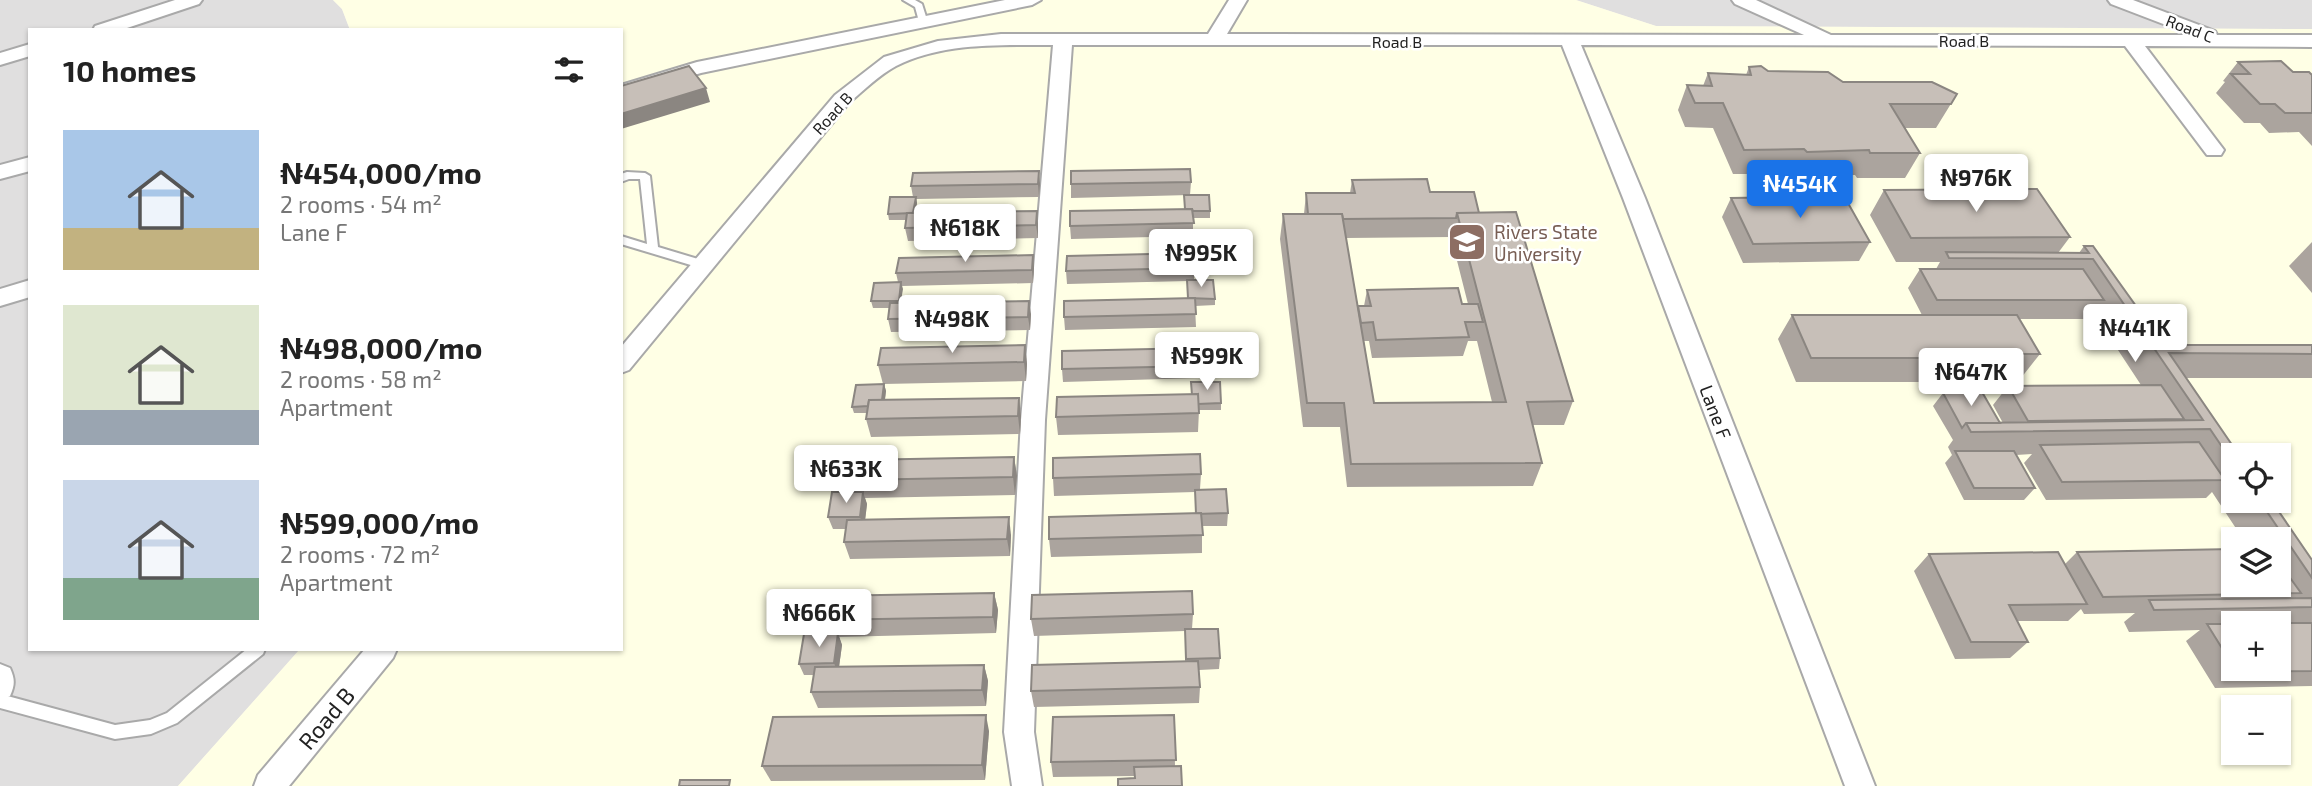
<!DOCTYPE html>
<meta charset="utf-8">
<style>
body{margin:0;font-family:"Exo 2",sans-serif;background:#f6f6f6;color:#222;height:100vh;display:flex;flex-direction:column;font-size:26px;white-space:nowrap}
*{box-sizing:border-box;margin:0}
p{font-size:23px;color:#767676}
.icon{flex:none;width:38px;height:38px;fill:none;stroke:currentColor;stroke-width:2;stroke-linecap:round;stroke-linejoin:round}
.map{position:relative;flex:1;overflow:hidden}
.drawer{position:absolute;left:28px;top:28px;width:595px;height:623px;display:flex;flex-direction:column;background:#fff;border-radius:0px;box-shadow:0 2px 5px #0004}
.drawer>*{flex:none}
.controls{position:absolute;left:2221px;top:443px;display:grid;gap:14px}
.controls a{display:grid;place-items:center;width:70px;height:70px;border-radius:0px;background:#fff;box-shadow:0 2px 5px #0004;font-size:35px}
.price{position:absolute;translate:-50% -60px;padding:0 16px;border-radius:7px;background:#fff;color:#222;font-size:23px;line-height:46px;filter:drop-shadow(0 2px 4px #0008)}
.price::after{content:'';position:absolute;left:50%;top:42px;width:21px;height:16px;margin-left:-10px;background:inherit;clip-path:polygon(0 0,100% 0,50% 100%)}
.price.current{background:#1a73e8;color:#fff}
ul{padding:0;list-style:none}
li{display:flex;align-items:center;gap:21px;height:175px;padding:0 35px}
li span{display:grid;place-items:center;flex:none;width:196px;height:140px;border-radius:0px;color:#555}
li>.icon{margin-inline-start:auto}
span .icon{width:84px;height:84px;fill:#fffc;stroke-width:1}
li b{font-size:30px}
h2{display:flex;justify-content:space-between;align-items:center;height:84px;padding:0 35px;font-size:30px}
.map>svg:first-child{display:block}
.residential{fill:#e0dfdf}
.education{fill:#ffffe5;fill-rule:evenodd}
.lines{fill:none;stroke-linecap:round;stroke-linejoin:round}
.lane-casing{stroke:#a9a9a9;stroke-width:4}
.street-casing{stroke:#a9a9a9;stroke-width:4}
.lane{fill:#fff;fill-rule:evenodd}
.street{fill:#fff;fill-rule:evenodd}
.wall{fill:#aba49e;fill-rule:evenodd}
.shaded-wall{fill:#8b8681}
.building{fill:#c7bfb8;stroke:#8b8681;stroke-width:2}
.labels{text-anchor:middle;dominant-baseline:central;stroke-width:5;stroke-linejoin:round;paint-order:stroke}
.far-street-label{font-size:16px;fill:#222;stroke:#fff}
.education-label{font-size:19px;fill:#785e54;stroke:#fff;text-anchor:start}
.street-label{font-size:19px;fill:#222;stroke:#fff}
.near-street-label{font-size:23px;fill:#222;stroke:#fff}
</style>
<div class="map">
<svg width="2312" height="786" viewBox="0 0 2312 786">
<rect width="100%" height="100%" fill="#f2efe9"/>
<g class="residential">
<path d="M0 0H333L342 9 350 30H30V649H300L178 786H0Z"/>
<path d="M1576 0H2312V29L1656 26Z"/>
</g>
<path class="education" d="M333 0H1576L1656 26 2312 29V786H178L300 649H621V30H350L342 9ZM2233 455H2278V500H2233ZM2233 539H2278V584H2233ZM2233 623H2278V668H2233ZM2233 707H2278V752H2233Z"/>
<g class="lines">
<defs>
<g id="lane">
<path d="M903 0H915L922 4 928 23 926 25H920L915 7Z"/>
<path d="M627 172 645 173 650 176 658 247 708 262 710 265 708 268 704 269 621 244V236L647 244 640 179H629L621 182V174Z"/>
<path d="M247 649H265L263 654 177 723 151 734 115 739 0 708V694L115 725 150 720 167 713Z"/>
</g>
<g id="street">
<path d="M175 0H202L199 4 121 30H93L95 26Z"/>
<path d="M1005 0H1041L1032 5 701 73 621 97V85L697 62Z"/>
<path d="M1229 0H1247L1227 34 1804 35 1735 4 1732 0H1756L1831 35H2192L2111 4 2108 0H2133L2215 31 2217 35H2312V47L2145 46 2224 150 2221 155H2207L2125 46 1581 45 1645 198 1875 786H1845L1623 198 1562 45H1072L1045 420 1034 732 1042 786H1012L1004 732 1021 420 1053 45C1002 45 943 42 896 66 879 75 864 90 849 103L629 370 621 373V347L835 95 884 57 938 41 1001 34H1208Z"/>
<path d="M30 44V56L0 65V53Z"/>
<path d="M30 157V171L0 179V165Z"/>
<path d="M30 280V297L0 306V289Z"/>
<path d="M365 649H397L393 658 289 786H254L258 775Z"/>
<path d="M0 664 10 668C15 679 15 685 10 696L0 700Z"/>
</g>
</defs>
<use href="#lane" class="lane-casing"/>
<use href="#street" class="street-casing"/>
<use href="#lane" class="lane"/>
<use href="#street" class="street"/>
</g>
<g class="wall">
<path d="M2238 62 2293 72 2312 75V146L2299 132 2269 133 2260 123H2244L2216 93 2225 82 2223 81Z"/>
<path d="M1749 67 1768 71 1843 82 1957 94 1936 128H1905L1920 153 1905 178H1857L1855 175 1794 176 1792 174H1733L1713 128 1685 127 1678 110 1687 85 1703 86 1708 73 1746 75Z"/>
<path d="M1352 180 1430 192 1479 213 1573 401 1564 425H1533L1542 463 1533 486 1347 487 1340 427H1303L1280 239 1283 214H1304L1306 193H1350ZM1451 237 1468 304H1462L1367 290 1364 306H1358L1346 238ZM1364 341H1369L1372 358 1463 356 1468 341H1477L1492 402 1374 403Z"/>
<path d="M1191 182 1190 195 1071 198V184Z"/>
<path d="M1040 184 1039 197 916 199 917 203 915 213 1038 224V238L908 241 905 228 906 220H889L888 214 913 197 911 186Z"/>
<path d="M1884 190 2070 237 2058 253H2079L2084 246 2164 345H2312V378H2186L2233 455V500H2271L2312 560V686L2215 688 2186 641 2200 630 2129 632 2124 622 2135 613 2084 614 2081 609 2068 621H2017L2028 642 2010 658 1955 659 1914 571 1929 554 2065 564 2077 552 2278 584V539H2243L2212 492 2206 498 2046 500 2024 463 2032 454 2016 455 2035 488 2024 500H1964L1945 463 1952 455 1948 447 1953 440 1933 406 1943 393 2000 423H2003L1993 405 2008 386 2141 385 2093 312 2088 319H2019L2040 354 2021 378H1930L1927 382H1796L1778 339 1792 315H1922L1908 288 1920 269H1936L1940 262H1896L1870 215ZM2233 623H2278V668H2233Z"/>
<path d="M1184 195 1210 211V218H1193V236L1071 239 1070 226 1184 209Z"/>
<path d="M1731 198 1870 242 1859 261 1743 263 1722 217Z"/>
<path d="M2312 242V293L2289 266Z"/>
<path d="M1033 255 1034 268 1033 283 902 286 901 303 1031 314 1030 330 891 332 888 319 890 308H873L871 301 898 282 896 273Z"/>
<path d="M1194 268V280L1215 299V305L1195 306 1196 327 1065 330 1064 317 1187 298V281L1067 284 1066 271Z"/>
<path d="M1025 345 1027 364 1026 381 883 384 878 365Z"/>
<path d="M1199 366 1198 378 1063 382 1062 369Z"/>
<path d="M1191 382 1221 403V410H1199L1198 432 1058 435 1056 417 1191 395Z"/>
<path d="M884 384 886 391 885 400 1019 398 1021 416 1020 434 871 437 866 419 867 413H854L852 407Z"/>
<path d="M1014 457 1017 476 1015 495 865 498 867 504 865 520 1011 535 1010 556 850 559 844 542 846 529H833L828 517 859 492 855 480Z"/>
<path d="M1201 474 1200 489 1228 513 1227 526H1202V553L1051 557 1049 539 1195 514V492L1054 496 1053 478Z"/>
<path d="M994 593 998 610 996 633 839 637 842 645 839 667 984 665 988 681 986 706 818 708 811 692 814 675H804L799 664 827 633 822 620Z"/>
<path d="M1193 614 1192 629 1220 658 1219 669 1199 670 1200 687 1199 703 1034 707 1031 691 1185 661V631L1034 636 1031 619Z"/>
<path d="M1174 715 1175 766 1135 778V776L1053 777 1051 762Z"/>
<path d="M989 731 985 780 771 781 762 766Z"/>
</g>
<g class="shaded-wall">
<path d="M706 88 710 102 621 129V114Z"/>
<path d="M1039 171 1040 184 1039 197 1038 184Z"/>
<path d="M916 197 917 203 914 220 913 213Z"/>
<path d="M1037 211 1038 224V238L1036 225Z"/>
<path d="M1033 255 1034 268 1033 283 1032 270Z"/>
<path d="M901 282 903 289 900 307 899 301Z"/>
<path d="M1029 301 1031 314 1030 330 1028 317Z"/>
<path d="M1025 345 1027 364 1026 381 1024 362Z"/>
<path d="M884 384 886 391 883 412 881 406Z"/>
<path d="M1019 398 1021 416 1020 434 1018 416Z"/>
<path d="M1014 457 1017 476 1015 495 1013 477Z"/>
<path d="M863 492 867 504 864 529 860 517Z"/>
<path d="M1009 517 1011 535 1010 556 1007 539Z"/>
<path d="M994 593 998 610 996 633 993 617Z"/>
<path d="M838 633 842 645 838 674 834 663Z"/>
<path d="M984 665 988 681 986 706 982 690Z"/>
<path d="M986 715 989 731 985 780 982 765Z"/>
</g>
<g class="building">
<path d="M2281 61 2293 72H2309L2312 75V113H2285L2275 104H2260L2231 74H2250L2238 62Z"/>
<path d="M689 66 706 88 621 114V86Z"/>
<path d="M1761 66 1768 71 1828 72 1843 82H1932L1957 94 1951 104H1890L1920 153H1870L1869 150 1807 152 1804 149 1744 150 1723 103H1695L1687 85 1712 86 1708 73 1751 75 1749 67Z"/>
<path d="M1190 169 1191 182 1071 184V171Z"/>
<path d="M1039 171 1038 184 911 186 913 173Z"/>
<path d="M1427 179 1430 192H1474L1479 213H1457L1456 218 1343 219 1342 214H1308L1306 193H1355L1352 180Z"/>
<path d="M2037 189 2070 237 1911 238 1884 190Z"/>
<path d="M1184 195H1209L1210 211H1193L1192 209H1185Z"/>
<path d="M1844 196 1870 242 1753 244 1731 198Z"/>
<path d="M890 197H916L913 213 888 214Z"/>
<path d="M1192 209 1194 223 1070 226V211Z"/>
<path d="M1037 211 1036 225 905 228 907 213Z"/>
<path d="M1516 212 1573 401 1527 402 1542 463 1351 464 1344 403H1307L1283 214H1342L1374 403 1506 402 1457 213Z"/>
<path d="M2084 246H2093L2164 345H2312V354L2169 353 2239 455H2233V463L2210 429 1971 432 1966 423 2203 420 2093 259 1949 258 1946 252 2089 253Z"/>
<path d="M1193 253 1194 268 1066 271 1067 256Z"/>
<path d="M1033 255 1032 270 896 273 899 258Z"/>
<path d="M1920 269H2083L2104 300H1937Z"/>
<path d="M1187 280H1213L1215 299 1188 298Z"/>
<path d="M901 282 899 301H871L874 283Z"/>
<path d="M1458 288 1462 304H1478L1483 322H1465L1469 337 1376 340 1373 322 1361 323 1358 306H1371L1367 290Z"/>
<path d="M1195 298 1196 314 1064 317V301Z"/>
<path d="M1029 301 1028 317 888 319 890 303Z"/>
<path d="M1792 315H2017L2040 354H1942L1944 358H1811Z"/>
<path d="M1025 345 1024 362 878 365 881 348Z"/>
<path d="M1197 348 1199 366 1062 369V351Z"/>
<path d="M1191 382H1220L1221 403 1198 404V394L1192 395Z"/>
<path d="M884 384 882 400H869L868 406 852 407 856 385Z"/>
<path d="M2161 385 2184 419 2028 421 2008 386Z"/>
<path d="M1982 392 2000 423H1966L1962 428 1943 393Z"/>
<path d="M1198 394 1199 413 1056 417 1057 397Z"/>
<path d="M1019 398 1018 416 866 419 869 400Z"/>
<path d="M2199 442 2225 480 2062 482 2040 445Z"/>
<path d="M1955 451H2014L2035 488H1974Z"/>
<path d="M1200 454 1201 474 1053 478V458Z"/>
<path d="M1014 457 1013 477 855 480 858 460Z"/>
<path d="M1226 489 1228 513 1196 514 1195 490Z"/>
<path d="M832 492H863L860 517H828Z"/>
<path d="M2259 500H2271L2312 560V578Z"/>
<path d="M1201 513 1203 535 1049 539V517Z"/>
<path d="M1009 517 1007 539 844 542 847 520Z"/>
<path d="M2233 549V584H2278V561L2301 593 2103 597 2077 552Z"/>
<path d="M2058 552 2087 604 2009 605 2028 642H1971L1929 554Z"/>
<path d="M1192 591 1193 614 1031 619 1032 595Z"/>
<path d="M994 593 993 617 822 620 825 596Z"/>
<path d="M2312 598V607L2154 610 2149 600Z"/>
<path d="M2278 623H2312V671L2237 672 2235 668H2278Z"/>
<path d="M2207 624H2233V666Z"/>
<path d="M1185 629H1218L1220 658 1186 659Z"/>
<path d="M838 633 834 663 799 664 804 634Z"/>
<path d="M1198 661 1200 687 1031 691 1032 665Z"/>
<path d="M984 665 982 690 811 692 815 667Z"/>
<path d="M986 715 982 765 762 766 773 717Z"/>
<path d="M1174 715 1176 760 1051 762 1053 717Z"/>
<path d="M1181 766 1182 786H1118V779L1135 778 1134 767Z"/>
<path d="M680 780H730L729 786H679Z"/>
</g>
<defs>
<symbol id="university-square" viewBox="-11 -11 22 22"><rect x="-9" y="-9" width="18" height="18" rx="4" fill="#8d6e63" stroke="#fff"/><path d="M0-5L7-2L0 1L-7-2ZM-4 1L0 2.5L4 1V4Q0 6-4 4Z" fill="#fff"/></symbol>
</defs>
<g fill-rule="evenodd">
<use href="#university-square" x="1445" y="220" width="44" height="44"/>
</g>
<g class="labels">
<g class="far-street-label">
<text transform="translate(2190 28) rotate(21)">Road C</text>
<text x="1964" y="40">Road B</text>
<text x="1397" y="41">Road B</text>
<text transform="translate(832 113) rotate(-48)">Road B</text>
</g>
<g class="education-label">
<text x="1494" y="231">Rivers State<tspan x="1494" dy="22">University</tspan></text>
</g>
<g class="street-label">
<text transform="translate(1716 412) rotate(69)">Lane F</text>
</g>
<g class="near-street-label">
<text transform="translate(326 718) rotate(-50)">Road B</text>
</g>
</g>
</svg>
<div class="controls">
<a><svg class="icon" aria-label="locate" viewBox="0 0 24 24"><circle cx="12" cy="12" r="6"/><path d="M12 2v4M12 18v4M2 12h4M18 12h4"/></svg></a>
<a><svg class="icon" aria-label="layers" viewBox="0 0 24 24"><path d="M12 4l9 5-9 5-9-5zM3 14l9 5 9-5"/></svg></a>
<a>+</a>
<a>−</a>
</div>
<b class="price" style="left:1976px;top:214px">₦976K</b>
<b class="price current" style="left:1800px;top:220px">₦454K</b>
<b class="price" style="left:965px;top:264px">₦618K</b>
<b class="price" style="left:1201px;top:289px">₦995K</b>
<b class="price" style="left:952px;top:355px">₦498K</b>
<b class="price" style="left:2135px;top:364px">₦441K</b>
<b class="price" style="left:1207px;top:392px">₦599K</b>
<b class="price" style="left:1971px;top:408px">₦647K</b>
<b class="price" style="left:846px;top:505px">₦633K</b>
<b class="price" style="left:819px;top:649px">₦666K</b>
<section class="drawer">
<h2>10 homes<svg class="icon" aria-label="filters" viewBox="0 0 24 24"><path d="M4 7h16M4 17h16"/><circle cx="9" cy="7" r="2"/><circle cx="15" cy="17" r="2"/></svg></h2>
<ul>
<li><span style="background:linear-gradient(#a9c7e8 70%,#c2b280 0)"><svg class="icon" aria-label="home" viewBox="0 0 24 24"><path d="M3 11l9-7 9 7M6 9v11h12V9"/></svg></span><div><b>₦454,000/mo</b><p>2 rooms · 54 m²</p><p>Lane F</p></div></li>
<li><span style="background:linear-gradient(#dfe7d0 75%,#9aa5b1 0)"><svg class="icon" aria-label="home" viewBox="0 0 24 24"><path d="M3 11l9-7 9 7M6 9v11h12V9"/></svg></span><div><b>₦498,000/mo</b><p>2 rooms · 58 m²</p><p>Apartment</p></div></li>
<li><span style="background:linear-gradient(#c9d6e8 70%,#7fa58c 0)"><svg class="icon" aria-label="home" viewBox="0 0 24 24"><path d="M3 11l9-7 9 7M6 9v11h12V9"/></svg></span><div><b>₦599,000/mo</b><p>2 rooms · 72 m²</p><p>Apartment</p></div></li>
</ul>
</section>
</div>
